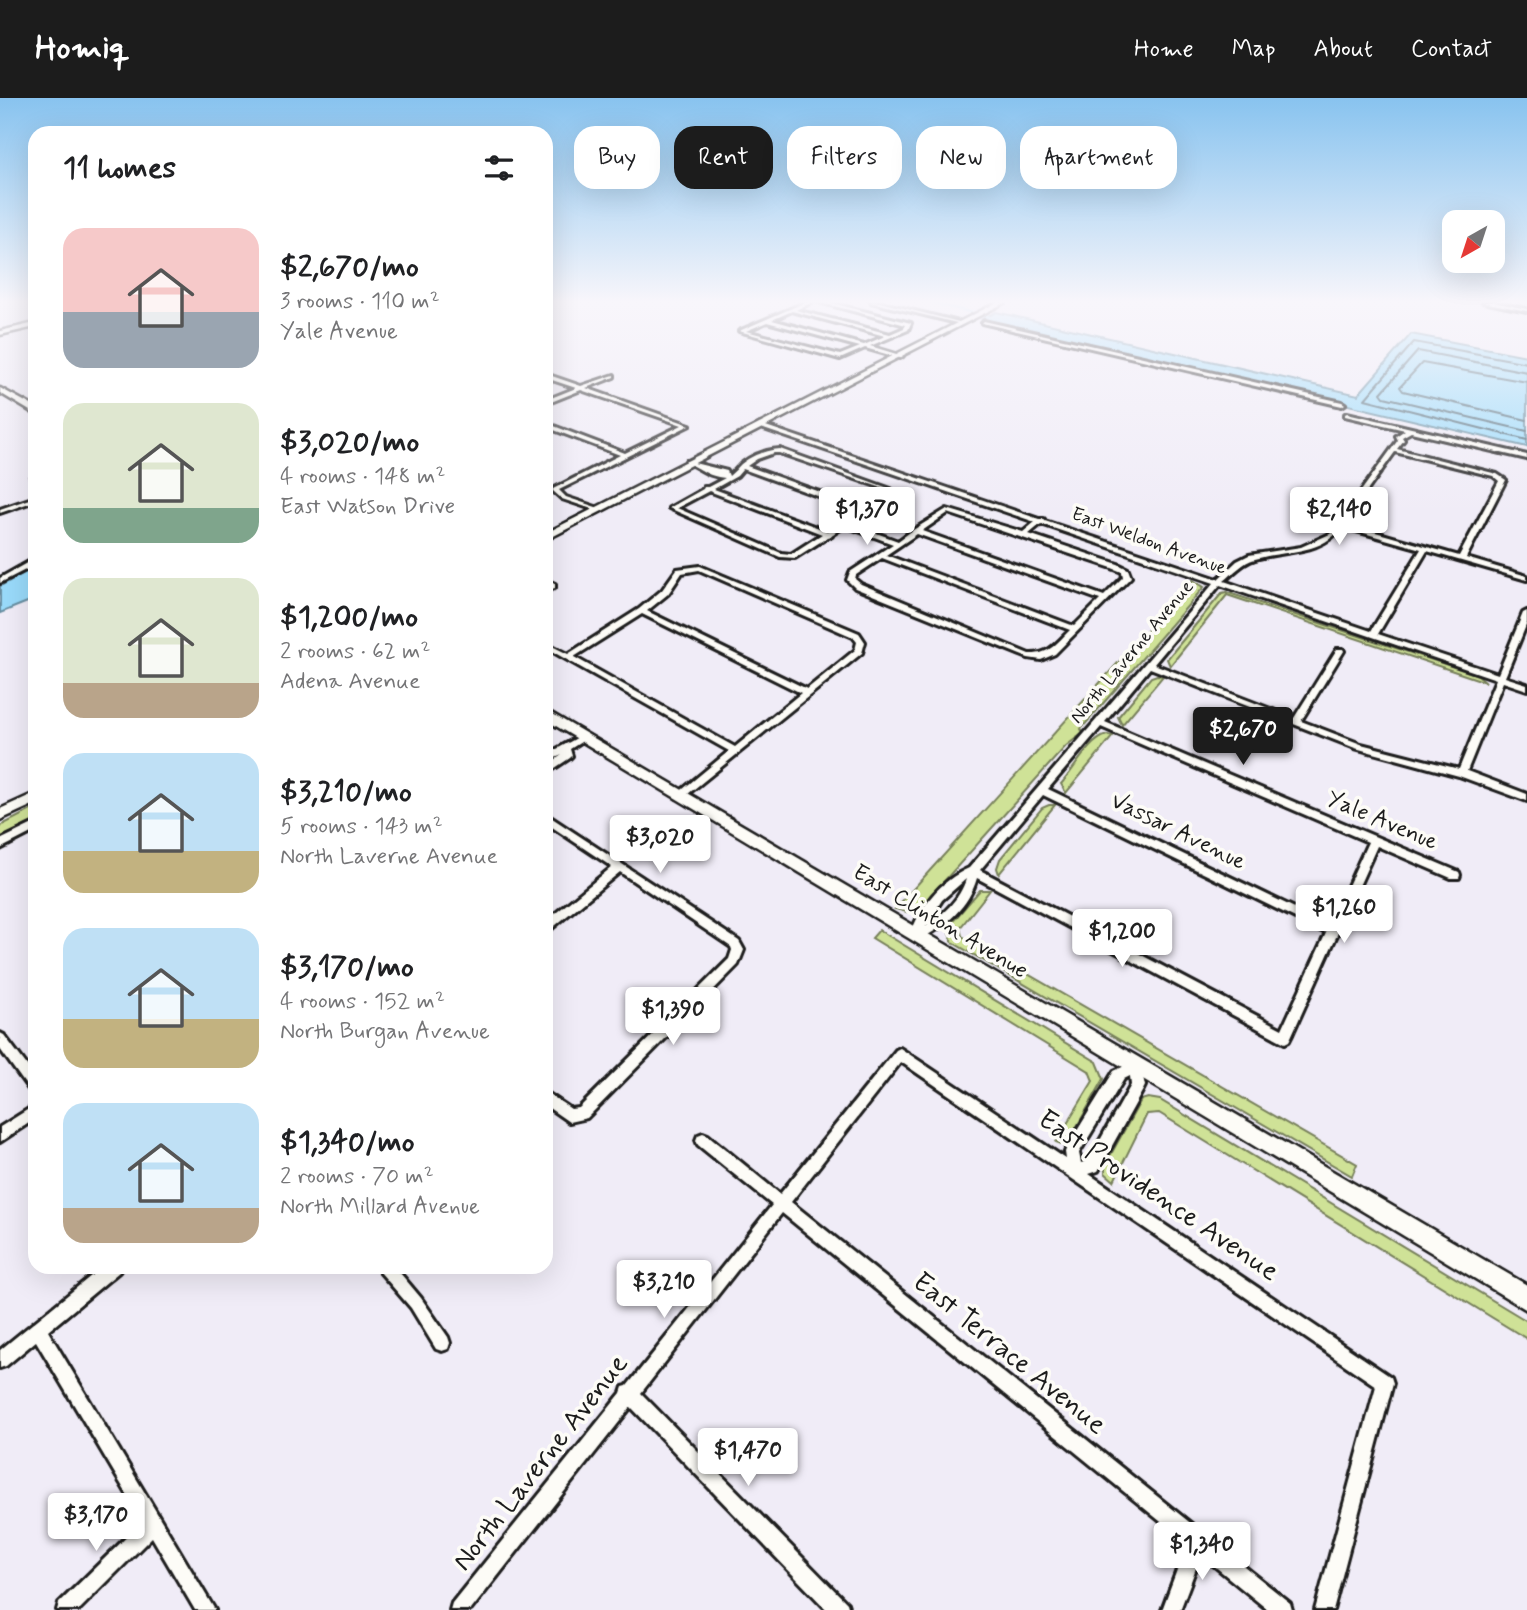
<!DOCTYPE html>
<meta charset="utf-8">
<style>
body{margin:0;font-family:Mynerve,sans-serif;background:#f6f6f6;color:#202124;height:100vh;display:flex;flex-direction:column;font-size:26px;white-space:nowrap}
*{box-sizing:border-box;margin:0}
p{font-size:23px;color:#757577}
.icon{flex:none;width:38px;height:38px;fill:none;stroke:currentColor;stroke-width:2;stroke-linecap:round;stroke-linejoin:round}
.map{position:relative;flex:1;overflow:hidden}
.details{position:absolute;left:28px;top:28px;width:525px;height:1148px;display:flex;flex-direction:column;background:#fff;border-radius:21px;box-shadow:0 7px 28px #0002}
.details>*{flex:none}
.guide{position:absolute;left:574px;top:28px;width:665px;height:63px;display:flex;gap:14px}
.needle{width:46px;rotate:219deg}
.tools{position:absolute;left:1442px;top:112px;display:grid;gap:14px}
.tools a{display:grid;place-items:center;width:63px;height:63px;border-radius:14px;background:#fff;box-shadow:0 7px 28px #0002;font-size:35px}
.price{position:absolute;translate:-50% -60px;padding:0 16px;border-radius:7px;background:#fff;color:#222;font-size:23px;line-height:46px;filter:drop-shadow(0 2px 4px #0008)}
.price::after{content:'';position:absolute;left:50%;top:42px;width:21px;height:16px;margin-left:-10px;background:inherit;clip-path:polygon(0 0,100% 0,50% 100%)}
.price.on{background:#1c1c1c;color:#fff}
ul{padding:0;list-style:none}
li{display:flex;align-items:center;gap:21px;height:175px;padding:0 35px}
li span{display:grid;place-items:center;flex:none;width:196px;height:140px;border-radius:21px;color:#555}
li>.icon{margin-inline-start:auto}
span .icon{width:84px;height:84px;fill:#fffc;stroke-width:1}
li b{font-size:30px}
h2{display:flex;justify-content:space-between;align-items:center;height:84px;padding:0 35px;font-size:30px}
.chip{padding:0 24px;border-radius:21px;background:#fff;box-shadow:0 7px 28px #0002;font-size:24px;line-height:63px}
.chip.on{background:#1c1c1c;color:#fff}
header{display:flex;align-items:center;gap:42px;box-sizing:border-box;height:98px;padding:0 35px;background:#1c1c1c;color:#fff}
header strong{font-size:33px}
nav{display:flex;gap:38px;margin-inline-start:auto;font-size:24px}
.map>svg:first-child{display:block}
.green{fill:#cfe297;stroke:#767f5a;stroke-width:2}
.water{fill:#99dafa;stroke:#678ea1;stroke-width:2}
.lines{fill:none;stroke-linecap:round;stroke-linejoin:round}
.shore{stroke:#4e6875;stroke-width:2}
.canal{fill:#99dafa;fill-rule:evenodd}
.street-casing{stroke:#1c1c1c;stroke-width:6}
.secondary-casing{stroke:#1c1c1c;stroke-width:5}
.street{fill:#fdfcf7;fill-rule:evenodd}
.secondary{fill:#fdfcf7;fill-rule:evenodd}
.labels{text-anchor:middle;dominant-baseline:central;stroke-width:7;stroke-linejoin:round;paint-order:stroke}
.far-street-label{font-size:19px;fill:#1c1c1c;stroke:#fdfcf7}
.street-label{font-size:23px;fill:#1c1c1c;stroke:#fdfcf7}
.near-street-label{font-size:28px;fill:#1c1c1c;stroke:#fdfcf7}
</style>
<header>
<strong>Homiq</strong>
<nav><a>Home</a><a>Map</a><a>About</a><a>Contact</a></nav>
</header>
<div class="map">
<svg width="1527" height="1512" viewBox="0 0 1527 1512">
<rect width="100%" height="100%" fill="#f0ecf7"/>
<filter id="ink" filterUnits="userSpaceOnUse"><feTurbulence type="fractalNoise" baseFrequency=".0143" numOctaves="2"/><feDisplacementMap in="SourceGraphic" scale="14" xChannelSelector="R" yChannelSelector="G"/><feConvolveMatrix kernelMatrix="1 2 1 2 8 2 1 2 1" color-interpolation-filters="sRGB"/></filter>
<g filter="url(#ink)">
<g class="green">
<path d="M1193 482 1204 489 1081 631 1083 635 1066 648 918 812 907 814 895 811Z"/>
<path d="M1226 494 1478 577 1486 584 1227 497 1170 568 1167 561 1222 495Z"/>
<path d="M1157 577 1163 578 1122 627 1118 619 1151 579Z"/>
<path d="M1107 637 1113 638 1066 695 1061 686C1076 669 1088 643 1107 637Z"/>
<path d="M1049 707H1055L999 776 997 770 1000 761 1042 710Z"/>
<path d="M35 710V723L0 741V728Z"/>
<path d="M980 792H990L960 830 962 838 1357 1066 1352 1078 952 844 948 829Z"/>
<path d="M879 832 1097 964 1104 981 1068 1044 1061 1046 1056 1044 1093 983 1089 973 872 840Z"/>
<path d="M1148 1000 1160 1002 1527 1223V1241L1159 1015 1147 1016 1114 1083 1105 1075V1067L1141 1002Z"/>
</g>
<g class="water">
<path d="M996 214 1358 297 1411 236 1527 258V349L982 221Z"/>
<path d="M35 469V501L0 515V488Z"/>
</g>
<g class="lines">
<g class="shore">
<path d="M1527 265 1414 244 1365 301 1527 342"/>
<path d="M1527 274 1418 253 1381 295 1384 299 1527 333"/>
<path d="M1527 284 1422 265 1400 289 1403 293 1527 322"/>
</g>
<path class="canal" d="M924 204H935L1007 222 1004 224Z"/>
<defs>
<g id="street">
<path d="M806 204H812L796 212 890 236 904 230 906 227 819 204H827L911 225 908 232 870 248 903 258 900 260 865 250 840 261 739 233ZM792 213 885 238 864 247 772 222ZM767 224 860 249 840 257 746 233Z"/>
<path d="M871 204H879L963 225 961 226Z"/>
<path d="M1483 204H1493L1527 211V213Z"/>
<path d="M984 223 1342 304 1345 306 1342 308 982 225Z"/>
<path d="M546 276 581 288 614 277V279L586 290 690 327 559 392 566 399 599 410V412H595L562 401 553 393V391L620 357 546 329V325L625 355 682 327 581 292 546 306V302L576 290 546 280Z"/>
<path d="M1347 315 1527 357V361L1411 334 1402 339 1404 342 1397 351 1497 376 1506 382 1466 460 1527 478V482L1427 453 1378 536 1498 576 1523 515 1527 513V525L1505 579 1527 586V592L1503 584 1467 673 1527 696V703L1459 678 1355 650 1150 570 1105 624 1459 774 1460 777 1459 780H1451L1377 748 1291 939 1289 943 1285 945 977 780C969 808 946 829 920 841L916 843 912 841 910 838C920 808 940 783 969 770L1214 485 1041 426 1029 436 1118 466 1128 471 1131 479 1055 556 1041 562 1028 560 855 490 847 482 850 474 893 446 845 428 833 436 832 438 828 439 795 460 780 459 669 410 703 391 704 389H708L725 380C705 378 702 370 686 365V363L727 373 729 378C734 374 738 369 741 366 752 357 766 352 780 351L891 391V398L849 425 898 443 913 432 947 411 1023 434 1035 424 758 329 757 328 760 326 1039 421H1044L1045 423 1218 481 1237 463 1249 457 1301 449 1330 436 1398 342 1396 338 1405 332 1345 318V316ZM1395 354 1493 378 1499 383 1459 458 1344 425ZM774 355H779L879 389 886 393V396L864 410 747 368 757 361ZM743 371 859 413 827 433 714 391 737 378ZM709 393 822 436 791 456 781 455 677 410ZM948 415 1112 470 1122 474 1123 479 1104 498 922 433ZM1342 429 1421 451 1371 533 1224 483C1234 475 1243 464 1255 461 1286 452 1321 457 1342 429ZM917 436 1100 502 1074 528 886 457ZM882 460 1070 532C1057 545 1049 557 1029 556L861 486 855 481 856 477ZM1220 487 1496 581 1459 671 1361 646 1301 623 1344 553 1343 551H1337L1294 620 1154 566ZM1101 629 1368 744 1330 827 1048 691ZM1043 697 1326 835 1282 931 980 772ZM966 781C960 801 943 817 925 828L942 802Z"/>
<path d="M34 378H35V383L31 380Z"/>
<path d="M35 399V403L0 415V411Z"/>
<path d="M32 462H35V467L0 485V480Z"/>
<path d="M700 468 859 535 865 544 862 555 683 700H677L675 698 677 696 729 653 546 550V545L568 556 639 511 662 492 677 471ZM699 472 853 539 857 544 855 552 807 591 647 513 668 496 682 475ZM642 516 801 595 735 649 574 559Z"/>
<path d="M546 482 555 486V490L546 493Z"/>
<path d="M584 636 589 639 570 651 572 658 570 660 546 676V668L562 657 546 664V657Z"/>
<path d="M546 716 739 843 744 852 738 867 587 1020 569 1024 546 1008V994L571 1011 579 1010 729 861 732 852 731 849 620 774 550 832 546 834V823L612 769 546 725Z"/>
<path d="M35 725V733L0 751V742Z"/>
<path d="M0 935 4 937 35 978V995L30 993 0 951Z"/>
<path d="M900 950 1066 1061 1065 1054 1067 1049 1114 973 1135 963 1140 965 1145 988 1143 992 1098 1073 1089 1076 1391 1279 1393 1285 1333 1512H1315L1376 1288 901 964 791 1104 1290 1505 1292 1512H1268L1201 1457 1180 1512H1162L1187 1445 782 1115 641 1295 847 1505 849 1512H827L631 1309 471 1512H450L452 1505 621 1295 623 1289 627 1288 772 1107 698 1047 696 1042 698 1037 703 1035 708 1037 780 1096 896 952ZM1130 978 1131 987 1089 1062 1081 1065 1079 1055 1124 981Z"/>
<path d="M35 1007V1021L0 1044V1029Z"/>
<path d="M102 1169H122L119 1174 48 1233 215 1512H195L152 1439 79 1512H57L59 1505 143 1423 36 1243 6 1268 0 1270V1252Z"/>
<path d="M377 1169H395L421 1200 448 1239 450 1245 448 1251 442 1253 436 1251 411 1210 380 1174Z"/>
</g>
<g id="secondary">
<path d="M998 204H1006L546 442V435Z"/>
<path d="M35 225V229L0 237V233Z"/>
<path d="M0 290 35 309V316L0 295Z"/>
<path d="M546 612 1527 1187V1212L546 622Z"/>
<path d="M35 695V706L0 722V711Z"/>
</g>
</defs>
<use href="#street" class="street-casing"/>
<use href="#secondary" class="secondary-casing"/>
<use href="#street" class="street"/>
<use href="#secondary" class="secondary"/>
</g>
</g>
<linearGradient id="sky" x2="0" y2="1"><stop stop-color="#88c3ef"/><stop offset="0.49" stop-color="#f8f6fb"/><stop offset="1" stop-color="#f8f6fb" stop-opacity="0"/></linearGradient>
<rect width="1527" height="416" fill="url(#sky)"/>
<g class="labels">
<g class="far-street-label">
<text transform="translate(1149 443) rotate(20)">East Weldon Avenue</text>
<text transform="translate(1132 554) rotate(-50)">North Laverne Avenue</text>
</g>
<g class="street-label">
<text transform="translate(1382 723) rotate(23)">Yale Avenue</text>
<text transform="translate(1178 734) rotate(26)">Vassar Avenue</text>
<text transform="translate(940 824) rotate(31)">East Clinton Avenue</text>
</g>
<g class="near-street-label">
<text transform="translate(1158 1098) rotate(34)">East Providence Avenue</text>
<text transform="translate(1009 1256) rotate(39)">East Terrace Avenue</text>
<text transform="translate(541 1365) rotate(-52)">North Laverne Avenue</text>
</g>
</g>
</svg>
<div class="tools">
<a><svg class="needle" viewBox="-14 -14 28 28"><path d="M0-13l5 13h-10z" fill="#e53935"/><path d="M0 13l5-13h-10z" fill="#757577"/></svg></a>
</div>
<b class="price" style="left:867px;top:449px">$1,370</b>
<b class="price" style="left:1339px;top:449px">$2,140</b>
<b class="price on" style="left:1243px;top:669px">$2,670</b>
<b class="price" style="left:660px;top:777px">$3,020</b>
<b class="price" style="left:1344px;top:847px">$1,260</b>
<b class="price" style="left:1122px;top:871px">$1,200</b>
<b class="price" style="left:673px;top:949px">$1,390</b>
<b class="price" style="left:664px;top:1222px">$3,210</b>
<b class="price" style="left:748px;top:1390px">$1,470</b>
<b class="price" style="left:96px;top:1455px">$3,170</b>
<b class="price" style="left:1202px;top:1484px">$1,340</b>
<div class="guide">
<a class="chip">Buy</a>
<a class="chip on">Rent</a>
<a class="chip">Filters</a>
<a class="chip">New</a>
<a class="chip">Apartment</a>
</div>
<section class="details">
<h2>11 homes<svg class="icon" aria-label="filters" viewBox="0 0 24 24"><path d="M4 7h16M4 17h16"/><circle cx="9" cy="7" r="2"/><circle cx="15" cy="17" r="2"/></svg></h2>
<ul>
<li><span style="background:linear-gradient(#f6c9c9 60%,#9aa5b1 0)"><svg class="icon" aria-label="home" viewBox="0 0 24 24"><path d="M3 11l9-7 9 7M6 9v11h12V9"/></svg></span><div><b>$2,670/mo</b><p>3 rooms · 110 m²</p><p>Yale Avenue</p></div></li>
<li><span style="background:linear-gradient(#dfe7d0 75%,#7fa58c 0)"><svg class="icon" aria-label="home" viewBox="0 0 24 24"><path d="M3 11l9-7 9 7M6 9v11h12V9"/></svg></span><div><b>$3,020/mo</b><p>4 rooms · 148 m²</p><p>East Watson Drive</p></div></li>
<li><span style="background:linear-gradient(#dfe7d0 75%,#b9a48a 0)"><svg class="icon" aria-label="home" viewBox="0 0 24 24"><path d="M3 11l9-7 9 7M6 9v11h12V9"/></svg></span><div><b>$1,200/mo</b><p>2 rooms · 62 m²</p><p>Adena Avenue</p></div></li>
<li><span style="background:linear-gradient(#bfe0f5 70%,#c2b280 0)"><svg class="icon" aria-label="home" viewBox="0 0 24 24"><path d="M3 11l9-7 9 7M6 9v11h12V9"/></svg></span><div><b>$3,210/mo</b><p>5 rooms · 143 m²</p><p>North Laverne Avenue</p></div></li>
<li><span style="background:linear-gradient(#bfe0f5 65%,#c2b280 0)"><svg class="icon" aria-label="home" viewBox="0 0 24 24"><path d="M3 11l9-7 9 7M6 9v11h12V9"/></svg></span><div><b>$3,170/mo</b><p>4 rooms · 152 m²</p><p>North Burgan Avenue</p></div></li>
<li><span style="background:linear-gradient(#bfe0f5 75%,#b9a48a 0)"><svg class="icon" aria-label="home" viewBox="0 0 24 24"><path d="M3 11l9-7 9 7M6 9v11h12V9"/></svg></span><div><b>$1,340/mo</b><p>2 rooms · 70 m²</p><p>North Millard Avenue</p></div></li>
</ul>
</section>
</div>
